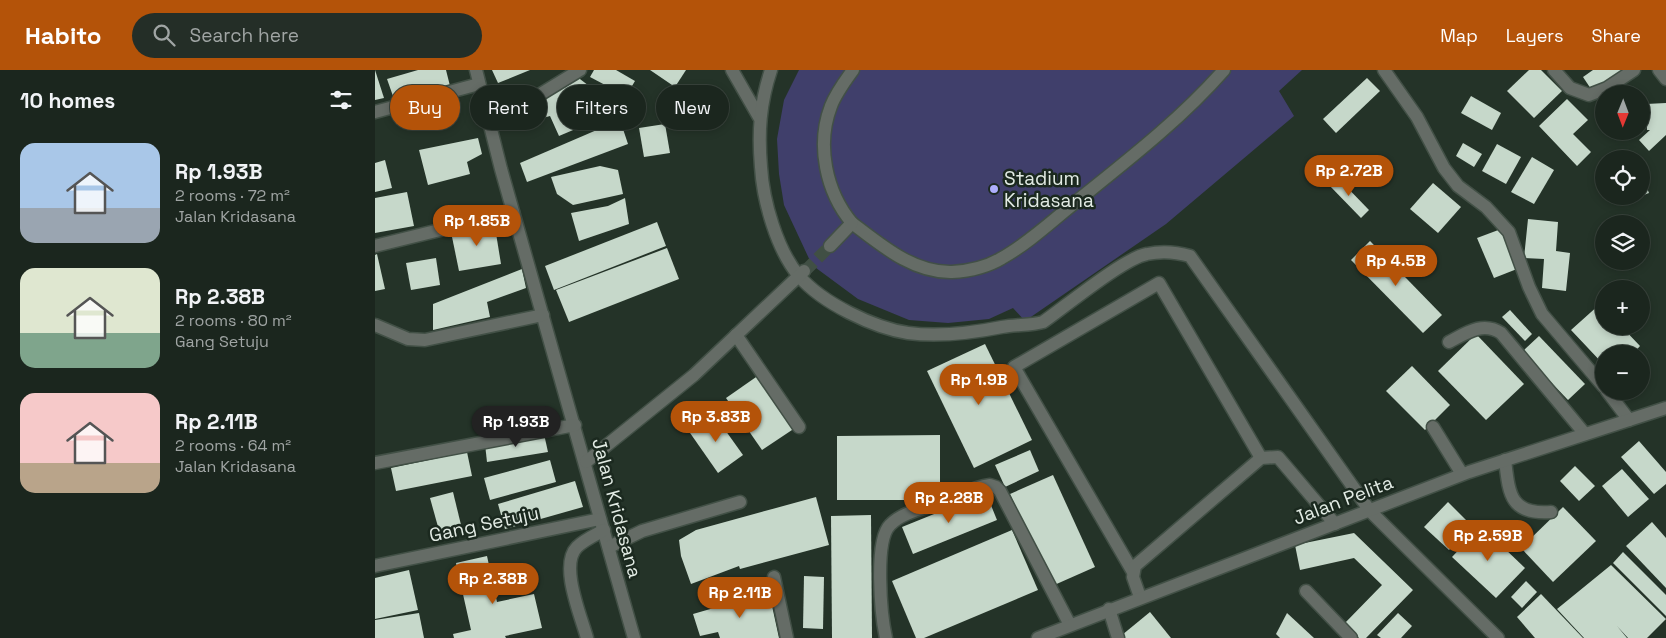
<!DOCTYPE html>
<meta charset="utf-8">
<style>
body{margin:0;font-family:"Space Grotesk",sans-serif;background:#242e27;color:#f1f3f6;height:100vh;display:flex;flex-direction:column;font-size:19px;white-space:nowrap}
*{box-sizing:border-box;margin:0}
p{font-size:16px;color:#a0a5a4}
.icon{flex:none;width:28px;height:28px;fill:none;stroke:currentColor;stroke-width:2;stroke-linecap:round;stroke-linejoin:round}
.map{position:relative;flex:1;overflow:hidden}
.details{display:flex;flex-direction:column;background:#1b261e;width:375px}
.details>*{flex:none}
.hud{position:absolute;left:15px;top:15px;width:475px;height:45px;display:flex;gap:10px}
.needle{width:32px;rotate:181deg}
.controls{position:absolute;left:1220px;top:15px;display:grid;gap:10px}
.controls a{display:grid;place-items:center;width:55px;height:55px;border-radius:50%;background:#1b261e;box-shadow:0 2px 8px #0003,0 0 0 1px #39433c;font-size:25px}
.price{position:absolute;translate:-50% -42px;padding:0 11px;border-radius:18px;background:#b45309;color:#fff;font-size:16px;line-height:32px;filter:drop-shadow(0 1px 2px #0008)}
.price::after{content:'';position:absolute;left:50%;top:30px;width:15px;height:11px;margin-left:-8px;background:inherit;clip-path:polygon(0 0,100% 0,50% 100%)}
.price.on{background:#222;color:#fff}
ul{padding:0;list-style:none}
li{display:flex;align-items:center;gap:15px;height:125px;padding:0 20px}
li span{display:grid;place-items:center;flex:none;width:140px;height:100px;border-radius:15px;color:#555}
li>.icon{margin-inline-start:auto}
span .icon{width:60px;height:60px;fill:#fffc;stroke-width:1}
li b{font-size:21px}
h2{display:flex;justify-content:space-between;align-items:center;height:60px;padding:0 20px;font-size:21px}
.pill{padding:0 18px;border-radius:22px;background:#1b261e;box-shadow:0 2px 8px #0003,0 0 0 1px #39433c;font-size:18px;line-height:45px}
.pill.on{background:#b45309;color:#fff}
header{display:flex;align-items:center;gap:30px;box-sizing:border-box;height:70px;padding:0 25px;background:#b45309;color:#fff}
header strong{font-size:24px}
nav{display:flex;gap:28px;margin-inline-start:auto;font-size:18px}
.search{width:350px;height:45px;background:#242e27;display:flex;align-items:center;gap:12px;box-sizing:border-box;padding:0 18px;border-radius:28px;color:#a0a5a4;font-size:19px}
main{display:flex;flex:1;min-height:0}
.map>svg:first-child{display:block}
.green{fill:#403f6b}
.building{fill:#c6d8ca}
.lines{fill:none;stroke-linecap:round;stroke-linejoin:round}
.minor-tunnel{stroke:#404f44;stroke-width:12;stroke-dasharray:12 6;stroke-linecap:butt}
.minor-casing{stroke:#425046;stroke-width:15}
.minor{stroke:#656c66;stroke-width:12}
.poi-dot{fill:#adaefb;stroke:#1b291f;stroke-width:2}
.labels{text-anchor:middle;dominant-baseline:central;stroke-width:5;stroke-linejoin:round;paint-order:stroke}
.poi-label{font-size:19px;fill:#e2ebe4;stroke:#1b291f;text-anchor:start}
.street-label{font-size:19px;fill:#e2ebe4;stroke:#1b291f}
</style>
<header>
<strong>Habito</strong>
<div class="search"><svg class="icon" aria-label="search" viewBox="0 0 24 24"><circle cx="10" cy="10" r="6"/><path d="M15 15l6 6"/></svg>Search here</div>
<nav><a>Map</a><a>Layers</a><a>Share</a></nav>
</header>
<main>
<section class="details">
<h2>10 homes<svg class="icon" aria-label="filters" viewBox="0 0 24 24"><path d="M4 7h16M4 17h16"/><circle cx="9" cy="7" r="2"/><circle cx="15" cy="17" r="2"/></svg></h2>
<ul>
<li><span style="background:linear-gradient(#a9c7e8 65%,#9aa5b1 0)"><svg class="icon" aria-label="home" viewBox="0 0 24 24"><path d="M3 11l9-7 9 7M6 9v11h12V9"/></svg></span><div><b>Rp 1.93B</b><p>2 rooms · 72 m²</p><p>Jalan Kridasana</p></div></li>
<li><span style="background:linear-gradient(#dfe7d0 65%,#7fa58c 0)"><svg class="icon" aria-label="home" viewBox="0 0 24 24"><path d="M3 11l9-7 9 7M6 9v11h12V9"/></svg></span><div><b>Rp 2.38B</b><p>2 rooms · 80 m²</p><p>Gang Setuju</p></div></li>
<li><span style="background:linear-gradient(#f6c9c9 70%,#b9a48a 0)"><svg class="icon" aria-label="home" viewBox="0 0 24 24"><path d="M3 11l9-7 9 7M6 9v11h12V9"/></svg></span><div><b>Rp 2.11B</b><p>2 rooms · 64 m²</p><p>Jalan Kridasana</p></div></li>
</ul>
</section>
<div class="map">
<svg width="1291" height="568" viewBox="0 0 1291 568">
<rect width="100%" height="100%" fill="#243328"/>
<path class="green" d="M424 0H927L904 21 919 46 791 154 650 251 638 238 614 249 573 253 534 250 483 229 437 195 409 135 404 104 402 69 409 30Z"/>
<g class="building">
<path d="M0 0 9 28 0 30Z"/>
<path d="M43 0H71L75 16 19 29 12 9Z"/>
<path d="M117 0H155L123 13Z"/>
<path d="M219 0H241L260 11 251 26 215 7Z"/>
<path d="M275 0H311L300 17Z"/>
<path d="M1154 0H1166L1187 21 1159 48 1132 21Z"/>
<path d="M1218 0H1250L1218 22 1208 7Z"/>
<path d="M201 6 222 22 236 44 184 66 175 46 161 50 153 36Z"/>
<path d="M992 8 1005 21 961 63 948 49Z"/>
<path d="M1245 15 1251 24H1232Z"/>
<path d="M1096 26 1126 43 1117 60 1086 43Z"/>
<path d="M1192 29 1213 50 1198 64 1216 82 1202 96 1164 56Z"/>
<path d="M1291 33V65L1274 81 1264 70 1275 60H1272L1271 34Z"/>
<path d="M245 50 253 74 152 112 145 93Z"/>
<path d="M290 54 295 83 269 87 264 58Z"/>
<path d="M103 68 107 84 92 92 95 104 53 115 44 80Z"/>
<path d="M1088 73 1107 84 1099 97 1081 86Z"/>
<path d="M1122 74 1146 87 1131 114 1107 101Z"/>
<path d="M1157 87 1179 100 1159 134 1136 122Z"/>
<path d="M10 90 17 118 0 122V93Z"/>
<path d="M225 96 243 100 248 124 198 135 182 124 176 107Z"/>
<path d="M1266 103 1274 123 1266 126Z"/>
<path d="M961 106 994 140 986 148 953 114Z"/>
<path d="M1058 113 1086 137 1063 163 1035 139Z"/>
<path d="M32 122 39 156 0 163V128Z"/>
<path d="M1239 126H1264L1242 134Z"/>
<path d="M250 128 254 154 204 171 196 143 233 136Z"/>
<path d="M1153 149 1183 152 1181 181 1195 183 1191 221 1167 218 1169 189 1149 188Z"/>
<path d="M119 151 126 194 84 201 76 162Z"/>
<path d="M282 152 291 176 179 220 170 196Z"/>
<path d="M1126 159 1142 199 1119 208 1102 168Z"/>
<path d="M995 171 1067 245 1048 263 976 190Z"/>
<path d="M292 178 304 209 194 252 181 220Z"/>
<path d="M2 184 10 219 0 221V185Z"/>
<path d="M61 188 65 215 36 220 31 193Z"/>
<path d="M147 199 151 218 112 232 115 247 58 260V234Z"/>
<path d="M1225 234 1229 238V256H1246L1265 276 1258 284H1229V295L1196 260Z"/>
<path d="M1135 240 1157 264 1150 271 1127 247Z"/>
<path d="M1101 264 1149 314 1111 350 1063 301Z"/>
<path d="M1164 266 1210 314 1193 330 1147 282Z"/>
<path d="M610 274 657 370 599 398 552 301Z"/>
<path d="M1037 296 1075 335 1050 360 1011 321Z"/>
<path d="M384 305 420 358 387 380 351 328Z"/>
<path d="M338 343 368 385 343 403 313 360Z"/>
<path d="M169 364 173 382 112 392 110 374Z"/>
<path d="M565 365V430H462V366Z"/>
<path d="M1264 371 1291 402V414L1279 424 1246 387Z"/>
<path d="M655 380 664 401 630 417 620 395Z"/>
<path d="M92 382 97 406 21 421 16 398Z"/>
<path d="M175 390 181 412 115 430 109 408Z"/>
<path d="M1200 396 1220 416 1204 431 1185 411Z"/>
<path d="M1247 399 1274 429 1253 447 1227 416Z"/>
<path d="M678 405 720 497 677 516 635 424Z"/>
<path d="M200 411 208 437 130 459 123 434Z"/>
<path d="M78 422 87 459 65 464 55 428Z"/>
<path d="M611 423 622 450 538 484 527 457Z"/>
<path d="M441 427 454 475 365 499 364 496 316 514 306 486 304 470 321 460Z"/>
<path d="M1073 432 1097 456 1074 480 1049 457Z"/>
<path d="M1188 437 1221 471 1178 512 1146 478Z"/>
<path d="M496 445 497 568H457L456 446Z"/>
<path d="M1277 452 1291 468V518L1251 476Z"/>
<path d="M1106 456 1150 498 1121 528 1077 487Z"/>
<path d="M637 460 663 520 549 568H541L517 511Z"/>
<path d="M979 463 1038 520 991 568H984L969 554 1007 515 979 488 925 500 920 475Z"/>
<path d="M1248 482 1291 525V546L1238 493Z"/>
<path d="M112 486 122 532 159 524 167 558 130 566 131 568H79L78 564 96 560 81 493Z"/>
<path d="M1236 495 1291 549 1272 568H1253L1242 556 1252 568H1209L1182 539Z"/>
<path d="M34 500 43 540 0 549V508Z"/>
<path d="M429 506 449 507 448 559 428 558Z"/>
<path d="M1151 511 1162 522 1147 538 1136 527Z"/>
<path d="M394 522 404 568H345L343 562 325 566 318 544Z"/>
<path d="M1166 524 1208 568H1160L1142 547Z"/>
<path d="M775 542 796 568H750L747 565Z"/>
<path d="M44 543 49 568H0V550Z"/>
<path d="M912 543 939 568H905L901 564Z"/>
<path d="M1023 543 1037 556 1026 568H1006L1002 565Z"/>
</g>
<g class="lines">
<path class="minor-tunnel" d="M430 201 455 176"/>
<defs>
<g id="minor">
<path d="M101 0 126 99 259 568"/>
<path d="M357 0 384 47"/>
<path d="M396 0C385 33 383 62 386 97 388 131 402 180 424 206 447 233 499 258 533 263 564 267 597 263 627 257 642 254 654 256 668 252 691 236 749 188 772 184 786 181 801 182 815 186L995 441 1123 568"/>
<path d="M1009 0 1042 47 1069 98 1083 116 1111 137 1134 162 1154 217 1167 244 1229 317"/>
<path d="M1179 0 1195 18 1214 25 1232 18 1259 0"/>
<path d="M1284 0 1291 9"/>
<path d="M0 42 104 14"/>
<path d="M115 55 205 0"/>
<path d="M477 153C506 175 538 203 577 202 594 201 612 197 627 188 654 173 678 150 702 131 753 90 806 49 849 0"/>
<path d="M0 176 138 142"/>
<path d="M455 176 477 153C451 122 441 75 456 36 461 23 470 11 478 0"/>
<path d="M0 255 33 269 50 270 168 245"/>
<path d="M361 265 424 357"/>
<path d="M1074 272C1091 263 1108 251 1126 263L1210 364"/>
<path d="M1232 321 1254 350"/>
<path d="M1058 357 1087 404"/>
<path d="M1130 390C1134 424 1135 445 1176 442"/>
<path d="M211 392 319 305 429 201"/>
<path d="M0 393 200 355"/>
<path d="M234 477 267 461 365 432"/>
<path d="M0 496 225 449"/>
<path d="M758 502 639 297 784 213 886 388"/>
<path d="M399 507 412 568"/>
<path d="M931 521 976 568"/>
<path d="M765 527 758 507 760 496 886 388 903 387 960 454"/>
<path d="M734 539 743 568"/>
<path d="M212 568C206 546 184 495 202 477 209 470 220 465 229 460"/>
<path d="M511 568C506 546 499 471 515 455 527 442 551 438 567 432 583 426 598 417 615 415L621 417 625 421 695 555"/>
<path d="M663 568 1094 402 1291 338"/>
</g>
</defs>
<use href="#minor" class="minor-casing"/>
<use href="#minor" class="minor"/>
</g>
<circle class="poi-dot" cx="619" cy="119" r="5"/>
<g class="labels">
<g class="poi-label">
<text x="629" y="108">Stadium<tspan x="629" dy="22">Kridasana</tspan></text>
</g>
<g class="street-label">
<text transform="translate(968 430) rotate(-21)">Jalan Pelita</text>
<text transform="translate(242 438) rotate(75)">Jalan Kridasana</text>
<text transform="translate(109 454) rotate(-12)">Gang Setuju</text>
</g>
</g>
</svg>
<div class="controls">
<a><svg class="needle" viewBox="-14 -14 28 28"><path d="M0-13l5 13h-10z" fill="#e53935"/><path d="M0 13l5-13h-10z" fill="#a0a5a4"/></svg></a>
<a><svg class="icon" aria-label="locate" viewBox="0 0 24 24"><circle cx="12" cy="12" r="6"/><path d="M12 2v4M12 18v4M2 12h4M18 12h4"/></svg></a>
<a><svg class="icon" aria-label="layers" viewBox="0 0 24 24"><path d="M12 4l9 5-9 5-9-5zM3 14l9 5 9-5"/></svg></a>
<a>+</a>
<a>−</a>
</div>
<b class="price" style="left:974px;top:127px">Rp 2.72B</b>
<b class="price" style="left:102px;top:177px">Rp 1.85B</b>
<b class="price" style="left:1021px;top:217px">Rp 4.5B</b>
<b class="price" style="left:604px;top:336px">Rp 1.9B</b>
<b class="price" style="left:341px;top:373px">Rp 3.83B</b>
<b class="price on" style="left:141px;top:378px">Rp 1.93B</b>
<b class="price" style="left:574px;top:454px">Rp 2.28B</b>
<b class="price" style="left:1113px;top:492px">Rp 2.59B</b>
<b class="price" style="left:118px;top:535px">Rp 2.38B</b>
<b class="price" style="left:365px;top:549px">Rp 2.11B</b>
<div class="hud">
<a class="pill on">Buy</a>
<a class="pill">Rent</a>
<a class="pill">Filters</a>
<a class="pill">New</a>
</div>
</div>
</main>
